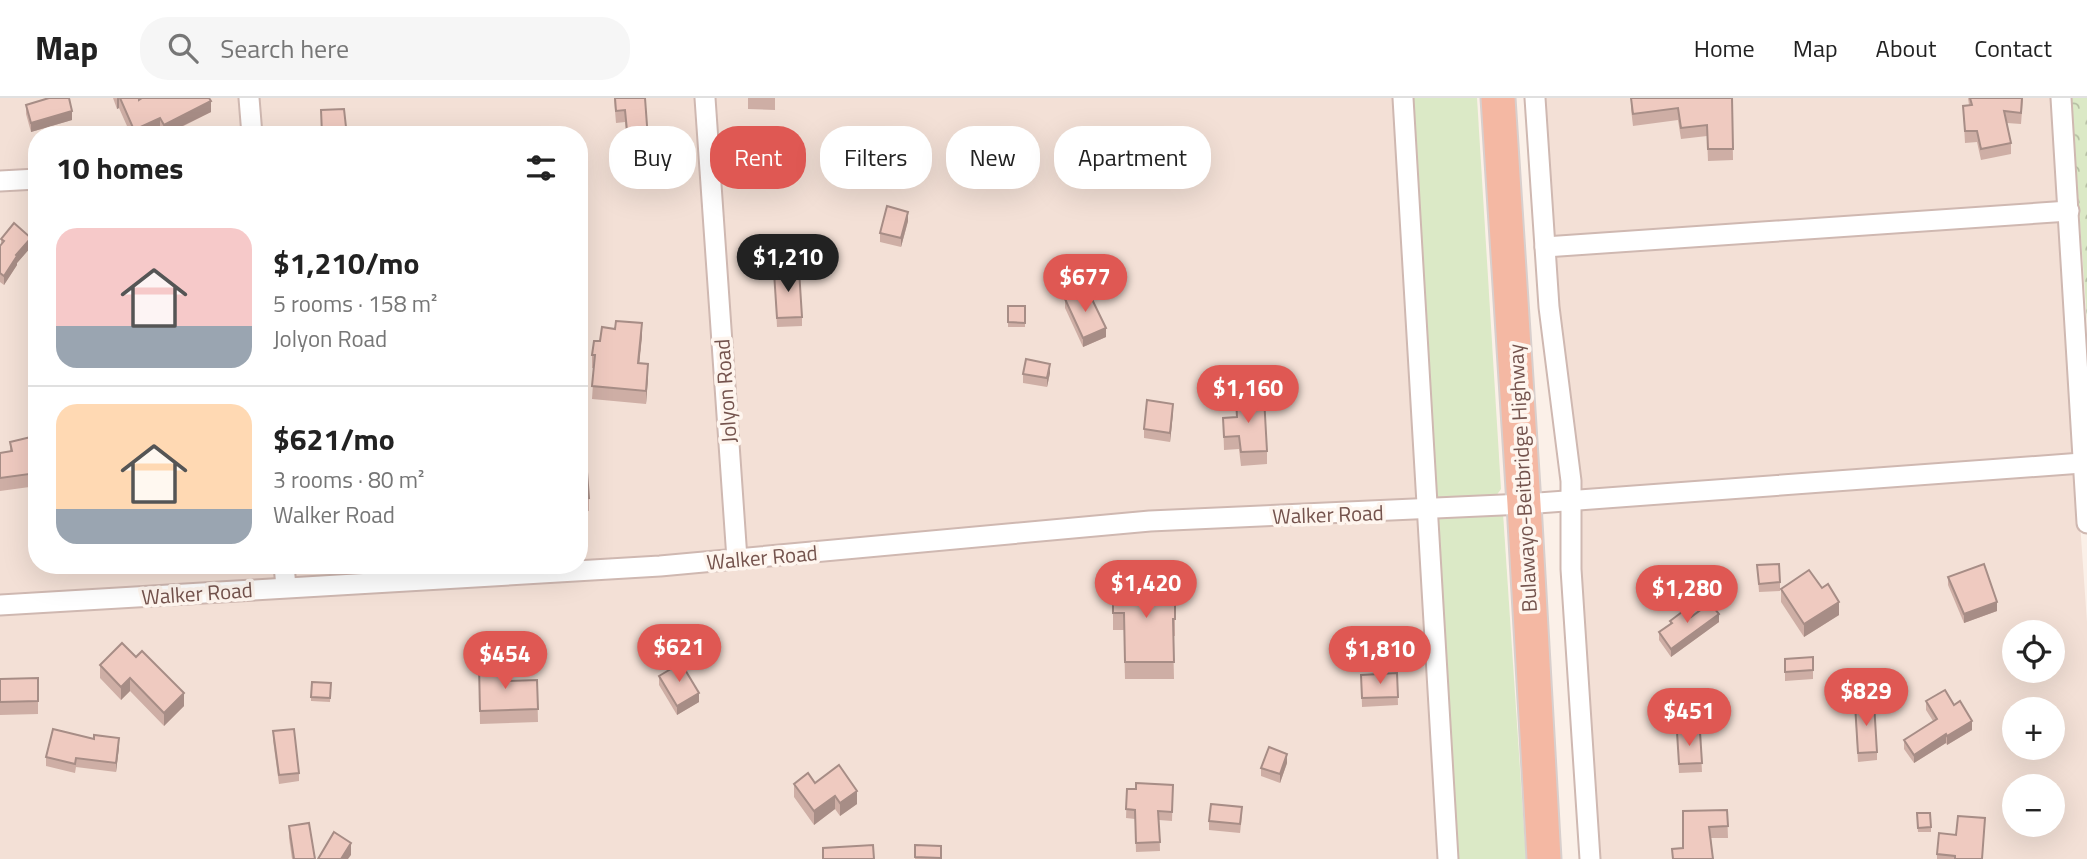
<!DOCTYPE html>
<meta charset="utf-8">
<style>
body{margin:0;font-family:"Titillium Web",sans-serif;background:#f6f6f6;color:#222;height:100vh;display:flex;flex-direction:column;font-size:26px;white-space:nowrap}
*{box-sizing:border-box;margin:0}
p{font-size:23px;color:#767676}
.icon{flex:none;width:38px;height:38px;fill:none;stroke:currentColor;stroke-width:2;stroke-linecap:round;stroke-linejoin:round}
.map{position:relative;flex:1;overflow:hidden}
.details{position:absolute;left:28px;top:28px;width:560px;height:448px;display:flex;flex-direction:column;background:#fff;border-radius:28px;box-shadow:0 7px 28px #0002}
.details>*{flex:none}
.hud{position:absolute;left:609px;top:28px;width:665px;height:63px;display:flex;gap:14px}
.buttons{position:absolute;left:2002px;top:522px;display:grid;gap:14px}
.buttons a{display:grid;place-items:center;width:63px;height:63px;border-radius:50%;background:#fff;box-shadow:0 7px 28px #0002;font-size:35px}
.price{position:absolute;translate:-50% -60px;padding:0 16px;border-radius:24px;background:#df5853;color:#fff;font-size:23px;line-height:46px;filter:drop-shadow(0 2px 4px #0008)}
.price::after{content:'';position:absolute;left:50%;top:42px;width:21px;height:16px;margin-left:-10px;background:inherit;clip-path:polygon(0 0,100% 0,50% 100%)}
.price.active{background:#222;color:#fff}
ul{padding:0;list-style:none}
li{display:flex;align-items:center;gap:21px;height:175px;padding:0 28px}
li+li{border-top:2px solid #e0e0e0}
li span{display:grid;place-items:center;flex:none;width:196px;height:140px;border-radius:21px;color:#555}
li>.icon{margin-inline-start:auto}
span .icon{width:84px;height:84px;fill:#fffc;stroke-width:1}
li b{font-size:30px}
h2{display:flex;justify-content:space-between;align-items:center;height:84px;padding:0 28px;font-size:30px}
.chip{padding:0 24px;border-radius:28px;background:#fff;box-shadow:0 7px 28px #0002;font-size:24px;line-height:63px}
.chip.active{background:#df5853;color:#fff}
header{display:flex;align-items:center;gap:42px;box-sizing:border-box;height:98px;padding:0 35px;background:#fff;border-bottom:2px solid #e0e0e0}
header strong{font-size:33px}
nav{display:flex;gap:38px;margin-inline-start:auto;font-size:24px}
.search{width:490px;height:63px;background:#f6f6f6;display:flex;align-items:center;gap:18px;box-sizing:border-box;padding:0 24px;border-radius:28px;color:#767676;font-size:26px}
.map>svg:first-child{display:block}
.residential{fill:#f3e0d6;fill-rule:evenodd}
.green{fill:#dbe9c6}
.forest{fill:url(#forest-crowns)}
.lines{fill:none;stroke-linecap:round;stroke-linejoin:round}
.minor-casing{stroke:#cfb8b1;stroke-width:23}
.trunk-casing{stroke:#d8cfcd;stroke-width:37}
.minor{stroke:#fff;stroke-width:19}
.trunk{stroke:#f4b8a3;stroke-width:33}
.wall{fill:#ceaea5}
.shaded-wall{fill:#a78d86}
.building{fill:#efcac0;stroke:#a78d86;stroke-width:2}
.labels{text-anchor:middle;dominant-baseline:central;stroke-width:7;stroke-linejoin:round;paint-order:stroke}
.street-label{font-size:21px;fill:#74534d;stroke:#fef5ee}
</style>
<header>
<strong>Map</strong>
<div class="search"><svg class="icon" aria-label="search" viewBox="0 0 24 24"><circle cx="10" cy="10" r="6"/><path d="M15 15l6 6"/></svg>Search here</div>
<nav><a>Home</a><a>Map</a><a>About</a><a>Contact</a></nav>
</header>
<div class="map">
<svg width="2087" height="761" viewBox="0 0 2087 761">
<defs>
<pattern id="forest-crowns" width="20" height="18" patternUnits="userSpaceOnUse" patternTransform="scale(1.75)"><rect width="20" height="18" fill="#dbe9c6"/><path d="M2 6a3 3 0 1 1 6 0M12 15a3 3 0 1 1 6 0" fill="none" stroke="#b6bfa3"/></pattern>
</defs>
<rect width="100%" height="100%" fill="#fbf0e8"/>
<g class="residential">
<path d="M0 0H1393L1439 761H0ZM37 37H579V467H37Z"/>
<path d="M1539 0H2050L2087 524V761H1594ZM2014 534H2053V572H2014ZM2014 611H2053V649H2014ZM2014 688H2053V726H2014Z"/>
</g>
<g class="green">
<path d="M1407 0H1477L1501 391 1493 402 1431 407Z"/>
<path d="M1503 415 1526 761H1454L1434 425 1441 418Z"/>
</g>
<path class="forest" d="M2071 0H2087V223Z"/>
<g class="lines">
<defs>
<g id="minor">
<path d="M249 0 252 37"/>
<path d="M705 0 737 461"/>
<path d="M1403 0 1448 761"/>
<path d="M1535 0 1549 209 1571 383V471L1590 761"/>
<path d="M2061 0 2087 425"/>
<path d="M0 83 37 81"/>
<path d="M1545 149 2069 113"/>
<path d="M284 467 286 489"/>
<path d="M0 507 660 468 1150 423 1524 406 2082 365"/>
</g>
<path id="trunk" d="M1498 0 1524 406 1544 761"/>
</defs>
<use href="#minor" class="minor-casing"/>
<use href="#trunk" class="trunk-casing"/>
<use href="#minor" class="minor"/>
<use href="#trunk" class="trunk"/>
</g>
<g class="wall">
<path d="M113 0H139V2L211 14 166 37H163L160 31 147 37H131L119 10 117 11Z"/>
<path d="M614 0H645L648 53 628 55 625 24 616 25Z"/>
<path d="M748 0H775V12L748 11Z"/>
<path d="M1631 0H1732L1733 62 1708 63 1707 38 1681 41 1678 22 1633 28 1631 11Z"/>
<path d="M1968 0H2023L2021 26 2007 25 2011 45V56L1981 62 1977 44 1965 45 1963 8 1969 7Z"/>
<path d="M26 7 72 22 31 34 26 16Z"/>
<path d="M740 50 760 51 759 81 740 80Z"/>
<path d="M908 123 901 149 880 144V135Z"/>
<path d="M1 141 31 149 17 165V167L4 187 0 184V148L1 147Z"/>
<path d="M774 174 802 219V228L777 229Z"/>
<path d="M1065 201 1106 239 1083 249 1065 210Z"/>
<rect x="1008" y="208" width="17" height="21"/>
<path d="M642 238 639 265 648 279 646 306 592 301 594 270H592V257L600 243Z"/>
<path d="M1050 275 1047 289 1023 285V276Z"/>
<path d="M1236 300 1267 353V366L1241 368 1239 351 1224 352 1223 320 1237 319Z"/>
<path d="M1173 314 1170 344 1144 340V331Z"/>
<path d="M10 344 37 368V388L0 393V355L10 354Z"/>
<path d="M579 374 589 400V413L579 414Z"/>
<path d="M1757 467 1780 484V493L1759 494Z"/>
<path d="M1948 479 1997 513 1964 525 1948 487Z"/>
<path d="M1147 485 1168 501 1175 521V538H1173L1174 581H1125L1124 532H1113V488H1129Z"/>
<path d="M1822 490 1839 517 1804 539 1781 504V491Z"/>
<path d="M1691 519 1719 524 1671 559 1659 542V534L1670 527V523Z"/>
<path d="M122 545 184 608 164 628 130 593 121 602 100 580V567Z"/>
<path d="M1813 559V581L1785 583V561Z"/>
<path d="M479 567 505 583 537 582 538 624 480 626Z"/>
<path d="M1397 575 1398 607 1362 609 1361 577Z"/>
<path d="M659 578 699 604 677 617 659 587Z"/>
<path d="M38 580V616L0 617V581Z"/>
<path d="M331 585 330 604 311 603V599Z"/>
<path d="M1926 603 1954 607 1972 632 1947 647 1946 645 1914 665 1904 651V642L1933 623 1926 612Z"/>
<path d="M1855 615 1877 654V662L1858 664Z"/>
<path d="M273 633 299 675V683L279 686 273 642Z"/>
<path d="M1677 634H1700L1702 674 1679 675Z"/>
<path d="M119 649 116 674 76 669 75 675 46 668V659Z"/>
<path d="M1287 665 1280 685 1261 678V670Z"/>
<path d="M815 685 857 706 840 718 835 711 814 727 794 699V686Z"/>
<path d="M1173 687 1172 723 1159 722 1160 753 1136 754 1135 721 1126 720 1127 691H1136Z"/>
<path d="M1727 712 1728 740H1711L1713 761H1672V751L1683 750Z"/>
<path d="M1917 715 1931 729V734H1918Z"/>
<path d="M1242 718 1240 735 1209 732V723Z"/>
<path d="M289 728 315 761H292L289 740Z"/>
<path d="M1956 737 1982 761H1937V756Z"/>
<path d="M915 747 941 748V761H915Z"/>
</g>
<g class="shaded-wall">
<path d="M117 0H119V10L117 11Z"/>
<path d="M211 3V14L164 37V27Z"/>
<path d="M72 13V22L31 34V25Z"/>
<path d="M160 20V31L147 37H134V32Z"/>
<path d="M908 114V123L901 149V140Z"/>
<path d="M31 140V149L17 165V167L4 187V178L16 157Z"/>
<path d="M642 225V238L638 278V265Z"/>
<path d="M1106 230V239L1083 249V240Z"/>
<path d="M648 266V279L646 306V293Z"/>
<path d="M1050 266V275L1047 289V280Z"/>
<path d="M1173 306V314L1170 344V335Z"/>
<path d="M1839 504V517L1804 539V526Z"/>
<path d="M1997 504V513L1964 525V516Z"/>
<path d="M1719 516V524L1671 559V551Z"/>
<path d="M130 580V593L121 602V589Z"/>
<path d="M184 595V608L164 628V615Z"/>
<path d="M699 595V604L677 617V608Z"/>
<path d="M1972 623V632L1947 647V638Z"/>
<path d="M1946 636V645L1914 665V657Z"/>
<path d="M119 640V649L116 674V665Z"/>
<path d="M1287 656V665L1280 685V676Z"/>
<path d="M857 693V706L840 718V705Z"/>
<path d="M835 698V711L814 727V713Z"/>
<path d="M351 745V757L348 761H341Z"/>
</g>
<g class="building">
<path d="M49 0H69L72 13 31 25 26 7Z"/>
<path d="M120 0H139V2L142 0H209L211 3 164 27 160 20 134 32Z"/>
<path d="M615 0H645L648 41 628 43 625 12 616 13Z"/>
<path d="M1631 0H1732L1733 51H1708L1707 27 1681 30 1678 10 1633 16Z"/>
<path d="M1970 0H2022L2021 15 2004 13 2011 45 1981 51 1977 33H1965L1963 8 1972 7Z"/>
<path d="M344 11 346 29H354V37H314L322 36 321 12Z"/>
<path d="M740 50 760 51 759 72 740 71Z"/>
<path d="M887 108 908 114 901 140 880 135Z"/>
<path d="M14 125 31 140 16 157 17 158 4 178 0 175V148L4 143 1 141Z"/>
<path d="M799 172 802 219 777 220 774 174Z"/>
<path d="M1087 191 1106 230 1083 240 1065 201Z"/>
<path d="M1008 208H1025V225L1008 224Z"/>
<path d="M616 223 642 225 638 265 648 266 646 293 592 288 595 257H592L594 243H600L602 229 615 231Z"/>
<path d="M1026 261 1050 266 1047 280 1023 276Z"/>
<path d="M1264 299 1267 353 1241 354 1239 338 1224 339 1223 320 1237 319 1236 300Z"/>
<path d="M1147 302 1173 306 1170 335 1144 331Z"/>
<path d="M31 339 37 368V375L0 380V355L12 353 10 344Z"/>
<path d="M579 374H587L589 400 579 401Z"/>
<path d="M1779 466 1780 484 1759 486 1757 467Z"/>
<path d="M1984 466 1997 504 1964 516 1948 479Z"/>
<path d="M1809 472 1822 490 1828 486 1839 504 1804 526 1781 491Z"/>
<path d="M1129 480H1147V485L1168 484V501L1175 500V521H1173L1174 564H1125L1124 515H1113V488H1129Z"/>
<path d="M1710 505 1719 516 1671 551 1659 534 1672 525 1670 523 1686 511 1691 519Z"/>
<path d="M122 545 136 559 142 553 184 595 164 615 130 580 121 589 100 567Z"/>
<path d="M1813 559V572L1785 574V561Z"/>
<path d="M681 565 699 595 677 608 659 578Z"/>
<path d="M479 567H504L505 583 537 582 538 611 480 613Z"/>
<path d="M1397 575 1398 599 1362 600 1361 577Z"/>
<path d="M38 580V603L0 604V581Z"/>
<path d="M312 584 331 585 330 600 311 599Z"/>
<path d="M1945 592 1954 607 1960 603 1972 623 1947 638 1946 636 1914 657 1904 642 1937 621 1926 603Z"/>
<path d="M1874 605 1877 654 1858 655 1855 606Z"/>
<path d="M53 631 94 641V637L119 640 116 665 76 660 75 666 46 659Z"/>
<path d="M294 631 299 675 279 677 273 633Z"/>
<path d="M1677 634H1700L1702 665 1679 666Z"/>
<path d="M1269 649 1287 656 1280 676 1261 670Z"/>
<path d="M839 667 857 693 840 705 835 698 814 713 794 686 808 675 815 685Z"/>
<path d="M1136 685 1173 687 1172 714 1158 713 1160 744 1136 745 1135 712 1126 711 1127 691H1136Z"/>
<path d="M1211 706 1242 709 1240 726 1209 723Z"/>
<path d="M1727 712 1728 728 1709 729 1713 761H1673L1672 751 1683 750V713Z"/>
<path d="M1917 715H1930L1931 729 1918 730Z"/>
<path d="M1958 718 1985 720 1982 761H1955V758L1937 756 1939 735 1956 737Z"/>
<path d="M309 725 315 761H294L289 728Z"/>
<path d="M334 734 351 745 341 761H318Z"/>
<path d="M873 747 874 761H823V750Z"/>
<path d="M915 747 941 748V760L915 759Z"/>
</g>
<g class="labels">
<g class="street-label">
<text transform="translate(725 293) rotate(-94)">Jolyon Road</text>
<text transform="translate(1522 380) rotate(-93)">Bulawayo-Beitbridge Highway</text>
<text transform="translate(1328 416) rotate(-2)">Walker Road</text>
<text transform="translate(762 459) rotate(-5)">Walker Road</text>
<text transform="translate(197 495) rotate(-4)">Walker Road</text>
</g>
</g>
</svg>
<div class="buttons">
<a><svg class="icon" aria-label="locate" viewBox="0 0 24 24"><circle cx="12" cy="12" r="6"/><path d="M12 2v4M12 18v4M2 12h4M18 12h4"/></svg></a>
<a>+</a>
<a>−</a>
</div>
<b class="price active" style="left:788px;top:196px">$1,210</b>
<b class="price" style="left:1085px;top:216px">$677</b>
<b class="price" style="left:1248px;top:327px">$1,160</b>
<b class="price" style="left:1146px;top:522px">$1,420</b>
<b class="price" style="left:1687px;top:527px">$1,280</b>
<b class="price" style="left:679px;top:586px">$621</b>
<b class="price" style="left:1380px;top:588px">$1,810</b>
<b class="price" style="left:505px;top:593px">$454</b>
<b class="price" style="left:1866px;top:630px">$829</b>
<b class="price" style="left:1689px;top:650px">$451</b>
<div class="hud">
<a class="chip">Buy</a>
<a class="chip active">Rent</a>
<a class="chip">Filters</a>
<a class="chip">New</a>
<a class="chip">Apartment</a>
</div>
<section class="details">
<h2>10 homes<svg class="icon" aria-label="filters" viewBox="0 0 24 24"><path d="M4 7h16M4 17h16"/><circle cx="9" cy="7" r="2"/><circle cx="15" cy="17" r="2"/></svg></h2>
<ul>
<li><span style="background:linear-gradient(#f6c9c9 70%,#9aa5b1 0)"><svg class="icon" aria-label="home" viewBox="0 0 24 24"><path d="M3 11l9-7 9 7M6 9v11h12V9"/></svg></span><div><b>$1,210/mo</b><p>5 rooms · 158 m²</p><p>Jolyon Road</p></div></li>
<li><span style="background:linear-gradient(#ffd9b3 75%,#9aa5b1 0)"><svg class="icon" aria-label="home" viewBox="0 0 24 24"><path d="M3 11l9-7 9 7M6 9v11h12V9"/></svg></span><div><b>$621/mo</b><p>3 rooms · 80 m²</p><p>Walker Road</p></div></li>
</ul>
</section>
</div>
